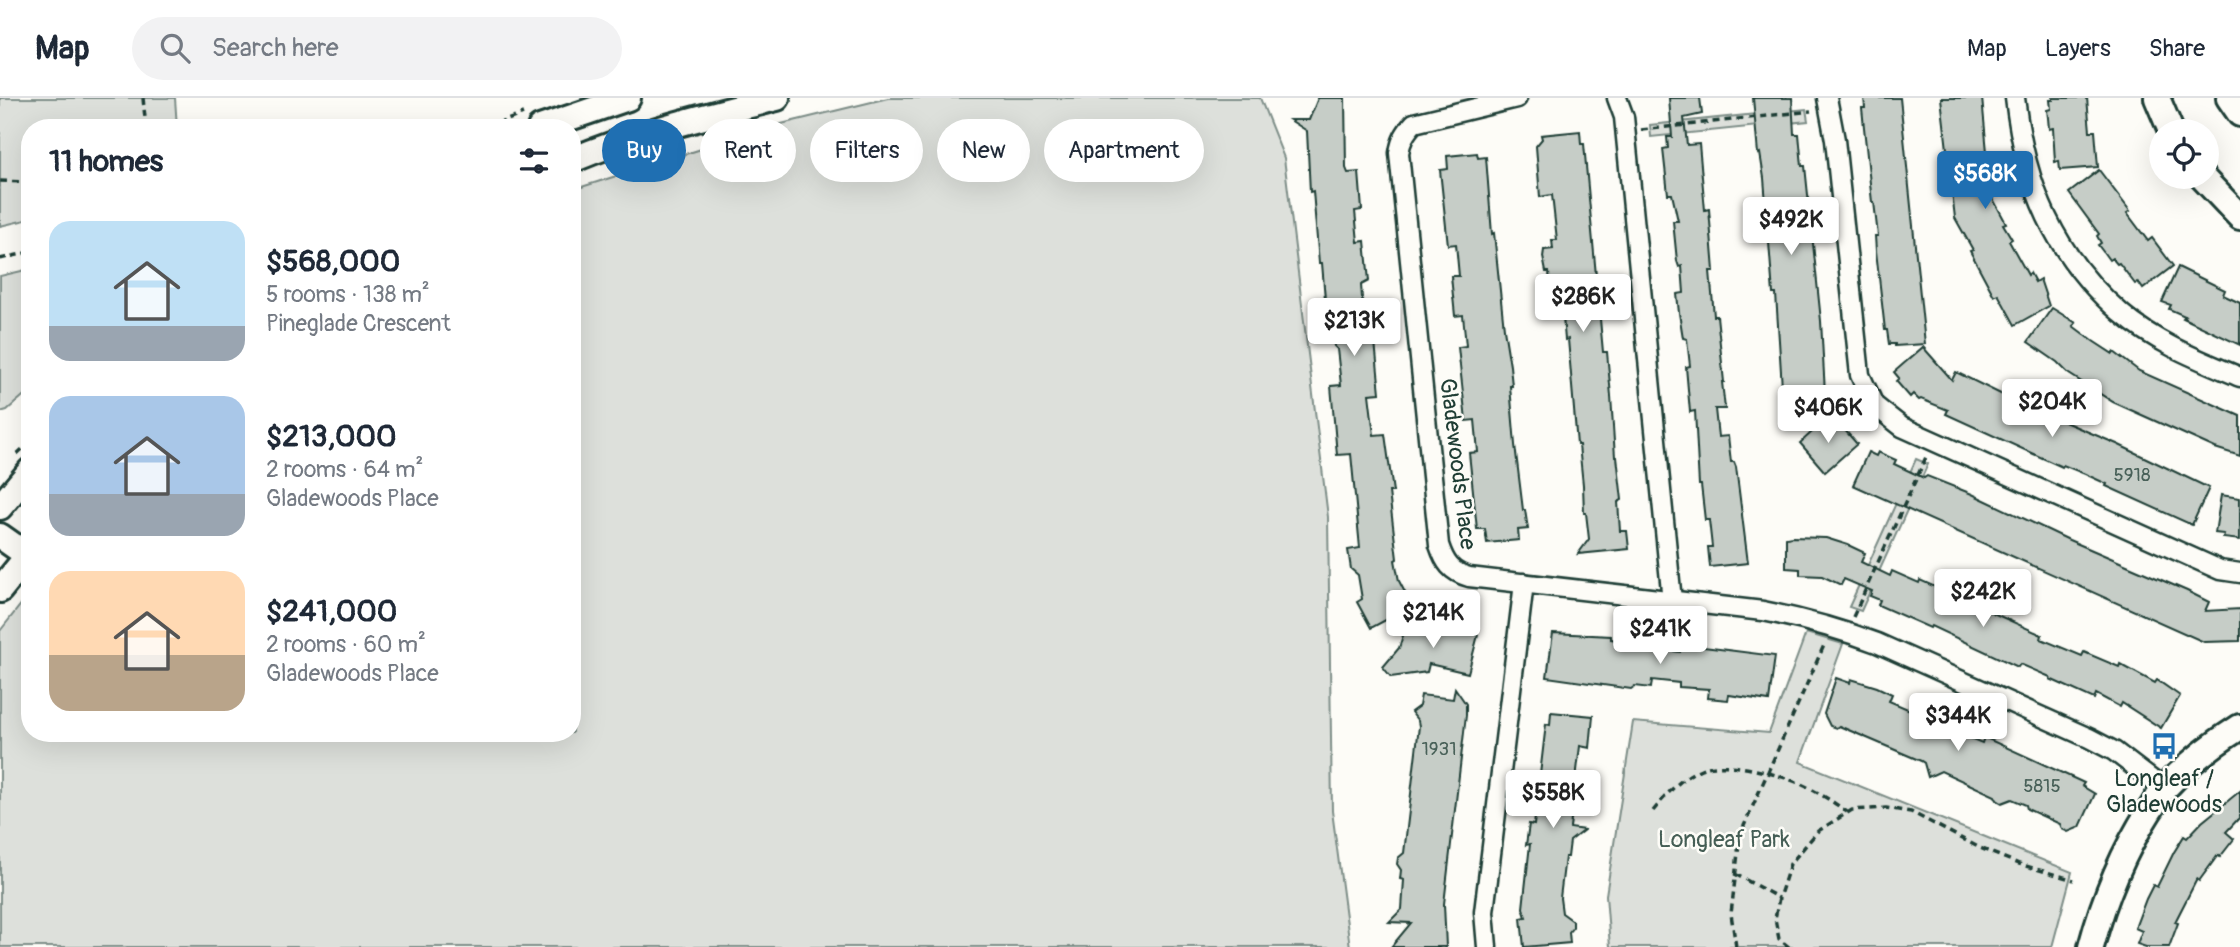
<!DOCTYPE html>
<meta charset="utf-8">
<style>
body{margin:0;font-family:Pangolin,sans-serif;background:#f2f2f3;color:#1f2937;height:100vh;display:flex;flex-direction:column;font-size:26px;white-space:nowrap}
*{box-sizing:border-box;margin:0}
p{font-size:23px;color:#747a83}
.icon{flex:none;width:38px;height:38px;fill:none;stroke:currentColor;stroke-width:2;stroke-linecap:round;stroke-linejoin:round}
.map{position:relative;flex:1;overflow:hidden}
.side{position:absolute;left:21px;top:21px;width:560px;height:623px;display:flex;flex-direction:column;background:#fff;border-radius:28px;box-shadow:0 7px 28px #0002}
.side>*{flex:none}
.hud{position:absolute;left:602px;top:21px;width:665px;height:63px;display:flex;gap:14px}
.fabs{position:absolute;left:2149px;top:21px;display:grid;gap:14px}
.fabs a{display:grid;place-items:center;width:70px;height:70px;border-radius:50%;background:#fff;box-shadow:0 7px 28px #0002;font-size:35px}
.price{position:absolute;translate:-50% -60px;padding:0 16px;border-radius:7px;background:#fff;color:#222;font-size:23px;line-height:46px;filter:drop-shadow(0 2px 4px #0008)}
.price::after{content:'';position:absolute;left:50%;top:42px;width:21px;height:16px;margin-left:-10px;background:inherit;clip-path:polygon(0 0,100% 0,50% 100%)}
.price.active{background:#1f6fb2;color:#fff}
ul{padding:0;list-style:none}
li{display:flex;align-items:center;gap:21px;height:175px;padding:0 28px}
li span{display:grid;place-items:center;flex:none;width:196px;height:140px;border-radius:21px;color:#555}
li>.icon{margin-inline-start:auto}
span .icon{width:84px;height:84px;fill:#fffc;stroke-width:1}
li b{font-size:30px}
h2{display:flex;justify-content:space-between;align-items:center;height:84px;padding:0 28px;font-size:30px}
.chip{padding:0 24px;border-radius:32px;background:#fff;box-shadow:0 7px 28px #0002;font-size:24px;line-height:63px}
.chip.active{background:#1f6fb2;color:#fff}
header{display:flex;align-items:center;gap:42px;box-sizing:border-box;height:98px;padding:0 35px;background:#fff;border-bottom:2px solid #e0e1e3}
header strong{font-size:33px}
nav{display:flex;gap:38px;margin-inline-start:auto;font-size:24px}
.search{width:490px;height:63px;background:#f2f2f3;display:flex;align-items:center;gap:18px;box-sizing:border-box;padding:0 24px;border-radius:38px;color:#747a83;font-size:26px}
.map>svg:first-child{display:block}
.green{fill:#dde0db;stroke:#7e8e88;stroke-width:2}
.building{fill:#c6cdc7;stroke:#1f3d34;stroke-width:2}
.lines{fill:none;stroke-linecap:round;stroke-linejoin:round}
.street-casing{stroke:#1f3d34;stroke-width:23}
.secondary-casing{stroke:#1f3d34;stroke-width:30}
.path{stroke:#1f3d34;stroke-width:3.5;stroke-dasharray:7 5;stroke-linecap:butt}
.street{stroke:#fdfcf7;stroke-width:18}
.secondary{stroke:#fdfcf7;stroke-width:24}
.labels{text-anchor:middle;dominant-baseline:central;stroke-width:5;stroke-linejoin:round;paint-order:stroke}
.number-label{font-size:19px;fill:#496159}
.street-label{font-size:23px;fill:#1f3d34;stroke:#fdfcf7}
.poi-label{font-size:23px;fill:#1f3d34;stroke:#fdfcf7}
.park-label{font-size:23px;fill:#455e55;stroke:#fdfcf7}
</style>
<header>
<strong>Map</strong>
<div class="search"><svg class="icon" aria-label="search" viewBox="0 0 24 24"><circle cx="10" cy="10" r="6"/><path d="M15 15l6 6"/></svg>Search here</div>
<nav><a>Map</a><a>Layers</a><a>Share</a></nav>
</header>
<div class="map">
<svg width="2240" height="849" viewBox="0 0 2240 849">
<rect width="100%" height="100%" fill="#fdfcf7"/>
<filter id="ink" filterUnits="userSpaceOnUse"><feTurbulence type="fractalNoise" baseFrequency=".0143" numOctaves="2"/><feDisplacementMap in="SourceGraphic" scale="14" xChannelSelector="R" yChannelSelector="G"/><feConvolveMatrix kernelMatrix="1 2 1 2 8 2 1 2 1" color-interpolation-filters="sRGB"/></filter>
<g filter="url(#ink)">
<g class="green">
<path d="M0 0H175L177 30H30V121L0 128Z"/>
<path d="M888 0H1260L1284 60 1328 419 1332 713 1350 849H0V533L30 495V635H572V92L777 27Z"/>
<path d="M1806 11 1808 23 1651 39 1650 27Z"/>
<path d="M30 171V292L7 312 0 314V178Z"/>
<path d="M1916 361 1928 366 1861 513 1849 509Z"/>
<path d="M1806 535 1843 546 1800 664 2072 774 2052 849H1610L1606 797 1633 624 1769 635Z"/>
</g>
<g class="building">
<path d="M1318 0H1345L1346 70 1348 75 1359 74 1362 112 1355 113 1358 144 1365 143 1369 183 1361 187 1363 213H1372L1380 295 1369 296 1374 337 1385 336 1393 394H1389L1397 461 1395 462 1399 483 1412 508 1371 530 1357 504 1362 501 1358 477 1351 471 1348 452 1360 450 1351 356 1337 357 1331 288 1341 287 1337 251 1334 248 1331 225H1327L1322 165H1319L1313 93 1310 94 1307 33 1290 22H1309Z"/>
<path d="M1669 0H1700L1702 16 1684 20 1687 47 1699 46 1705 112 1709 111 1714 173H1710L1714 218H1717L1724 284H1722L1725 311H1715L1718 339 1728 338 1731 364H1734L1736 369 1748 465 1710 469 1708 449H1712L1709 422H1705L1701 387H1699L1695 313 1690 314 1686 269 1690 268 1687 241 1683 240 1679 215 1677 196 1684 195 1682 168 1679 169 1677 163 1673 123H1678L1672 96H1668L1663 51 1668 50 1667 39H1672Z"/>
<path d="M1753 0H1792L1794 36H1799L1802 68H1805L1821 223 1826 313 1786 316 1785 305H1783L1776 196H1773L1764 80 1760 55 1758 56Z"/>
<path d="M1864 0H1900L1925 246 1895 248V246H1889L1887 232H1885L1876 153 1875 138H1878L1874 104H1872L1865 39 1862 10H1865Z"/>
<path d="M1941 0H1982L1991 97 2006 125 2003 126 2012 141 2009 143 2028 177 2030 175 2035 184 2040 181 2049 208 2015 227 1998 196 1994 198 1970 153 1973 152 1955 120Z"/>
<path d="M2053 0H2087L2090 33H2095L2098 69 2060 72 2059 63 2055 64 2053 30 2049 31 2048 20 2047 12 2051 11 2050 2H2053Z"/>
<path d="M1580 33 1581 46H1584L1603 254H1607L1611 298 1615 359H1617L1622 402 1618 404 1620 433H1627L1629 451 1578 456 1589 441 1586 415H1584L1583 387 1579 347H1577L1568 241 1565 242 1562 207 1559 208 1558 203 1551 197 1549 174H1546L1543 159 1544 152 1553 151 1552 142H1557L1552 97 1540 99 1536 48 1542 41 1541 37Z"/>
<path d="M1477 55 1478 60 1486 59 1492 136 1494 135 1504 231 1510 268 1512 288H1510L1515 347 1523 412H1525L1528 431 1518 432 1519 442 1487 445 1485 431H1477L1469 355 1478 354 1475 322 1466 323 1458 249 1466 248 1463 217 1455 218 1451 178H1459L1456 146 1448 147 1440 72 1448 71 1447 58Z"/>
<path d="M2099 72 2130 113 2127 115 2148 143 2152 140 2173 168 2143 191 2138 184 2135 186 2119 165 2117 166 2112 160 2109 162 2104 155 2098 147 2101 145 2097 138 2099 136 2069 95Z"/>
<path d="M2178 169 2225 192 2223 197 2240 205V247L2183 220 2185 218 2169 211 2171 207 2162 204Z"/>
<path d="M2052 210 2076 225 2073 228 2093 243 2113 256 2114 254 2139 273 2240 318V358L2215 350 2113 304 2069 276 2057 264 2028 244Z"/>
<path d="M1923 249 1952 282 1956 274 2017 304 2117 346 2209 390 2192 427 2106 388 2107 386 2085 376 2063 367 2062 369 1946 316 1948 312 1921 301 1919 302 1913 296 1910 299 1896 283 1899 280 1894 274Z"/>
<path d="M1826 321 1827 332 1838 324 1857 346 1825 374 1800 345Z"/>
<path d="M1868 354 1876 358 1878 354 1896 362 1894 366 1924 380 1927 378 1972 396 2069 442 2187 493 2209 504 2205 513 2240 511V543L2204 544 1853 387Z"/>
<path d="M2221 397 2240 400V442L2223 440 2224 436 2215 435Z"/>
<path d="M1792 439 1826 440 1848 447 1865 455 1861 464 1890 478 1892 473 1919 485 1920 482 2042 537 2041 541 2082 558 2084 554 2119 569 2120 566 2155 585 2157 582 2180 598 2161 630 2122 605 2120 609 2096 596 2094 601 2050 581V579L2020 566 2018 569 1931 528 1930 530 1878 507 1880 502 1870 498 1872 493 1844 481 1841 487 1822 478 1800 477V471L1786 470V440Z"/>
<path d="M1449 522 1465 526V528L1468 529 1466 534 1478 537 1468 575 1429 566 1427 574 1391 579 1383 569 1399 550 1407 525 1445 539Z"/>
<path d="M1553 535 1611 538V541L1649 546 1648 550 1680 554 1681 547H1688L1775 558 1769 603 1729 597 1728 602 1708 600 1709 591 1679 589V585L1652 582 1651 590 1635 588 1631 591 1547 579Z"/>
<path d="M1836 580 1850 585 1851 581 1877 589 1892 596 1889 603 1917 615 1920 609 1956 625 1953 633 1982 645 1984 639 2084 685 2082 688 2095 696 2080 729 2068 734 2062 731 2060 726 2027 711 2026 707 2012 701 2002 705 1997 702 1995 698 1941 673 1928 679 1924 665 1921 663 1839 628 1836 630 1830 628 1824 616Z"/>
<path d="M1455 590 1466 606V617L1444 806 1446 849H1391L1411 825 1389 824 1402 811 1404 782 1400 781 1401 772 1397 766 1398 760 1404 755 1419 628 1418 623 1411 614 1419 608 1421 597 1453 601Z"/>
<path d="M1551 614 1593 618 1590 650 1580 648 1570 730 1584 732 1570 743 1568 759H1565L1560 800 1562 815 1573 823V829L1569 834 1570 845 1524 849 1521 820 1526 819 1523 810 1530 746 1526 747 1529 726 1534 727 1546 626 1550 627Z"/>
<path d="M2240 693V719L2226 734 2234 741 2220 759 2218 757 2199 783 2197 781 2175 824 2178 825 2169 849H2146L2137 846 2142 833 2135 830 2146 801 2153 787 2157 789 2174 754 2184 738 2187 740 2202 724Z"/>
</g>
<g class="lines">
<defs>
<g id="street">
<path d="M1517 0 1414 25C1405 35 1401 42 1399 55L1439 447C1445 465 1451 474 1469 479L1763 513C1803 521 1840 531 1877 545L2089 640 2114 653 2164 691"/>
<path d="M1617 0 1624 19 1672 503"/>
<path d="M1827 0 1835 42 1860 277 1874 307 1902 329 2220 472 2240 475"/>
<path d="M2015 0C2025 87 2054 158 2122 216 2156 245 2200 262 2240 279"/>
<path d="M1487 849 1484 814 1524 485"/>
</g>
<g id="secondary">
<path d="M2157 0 2171 33"/>
<path d="M2229 0 2240 16"/>
<path d="M540 30 628 0"/>
<path d="M572 62C638 34 708 18 777 0"/>
<path d="M2202 79 2240 119"/>
<path d="M0 409 30 373"/>
<path d="M0 438 27 457"/>
<path d="M0 492 30 455"/>
<path d="M2091 849C2104 800 2123 754 2150 712 2155 705 2159 696 2165 690 2187 666 2213 646 2240 629"/>
</g>
</defs>
<use href="#street" class="street-casing"/>
<use href="#secondary" class="secondary-casing"/>
<g class="path">
<path d="M143 0 146 30"/>
<path d="M486 30 523 16"/>
<path d="M1641 32 1811 13"/>
<path d="M0 83 30 84"/>
<path d="M0 161 30 154"/>
<path d="M17 356 30 344"/>
<path d="M1853 519 1927 357"/>
<path d="M1653 713C1667 696 1680 680 1701 671 1724 661 1779 676 1801 686 1818 694 1832 703 1847 714"/>
<path d="M1735 776 1779 800"/>
<path d="M1736 849 1731 816 1740 737 1825 545"/>
<path d="M1789 849 1779 841 1775 821 1779 800 1790 766 1818 733 1852 712 1886 710 1911 714 1980 750 2019 766 2074 782"/>
</g>
<use href="#street" class="street"/>
<use href="#secondary" class="secondary"/>
</g>
</g>
<defs>
<symbol id="bus-bare" viewBox="-9 -9 18 18"><path d="M-5-6H5V4H4V6H2V4H-2V6H-4V4H-5ZM-3.5-4V0h7V-4ZM-3.5 1.2v1.5H-2V1.2ZM2 1.2v1.5H3.5V1.2Z" fill="#1f6fb2" stroke="#fdfcf7" stroke-width="2.5" paint-order="stroke"/></symbol>
</defs>
<g fill-rule="evenodd">
<use href="#bus-bare" x="2145" y="629" width="38" height="38"/>
</g>
<g class="labels">
<g class="number-label">
<text x="2132" y="377">5918</text>
<text x="1439" y="651">1931</text>
<text x="2042" y="688">5815</text>
</g>
<g class="street-label">
<text transform="translate(1458 366) rotate(83)">Gladewoods Place</text>
</g>
<g class="poi-label">
<text x="2164" y="680">Longleaf /<tspan x="2164" dy="26">Gladewoods</tspan></text>
</g>
<g class="park-label">
<text x="1724" y="741">Longleaf Park</text>
</g>
</g>
</svg>
<div class="fabs">
<a><svg class="icon" aria-label="locate" viewBox="0 0 24 24"><circle cx="12" cy="12" r="6"/><path d="M12 2v4M12 18v4M2 12h4M18 12h4"/></svg></a>
</div>
<b class="price active" style="left:1985px;top:113px">$568K</b>
<b class="price" style="left:1791px;top:159px">$492K</b>
<b class="price" style="left:1583px;top:236px">$286K</b>
<b class="price" style="left:1354px;top:260px">$213K</b>
<b class="price" style="left:2052px;top:341px">$204K</b>
<b class="price" style="left:1828px;top:347px">$406K</b>
<b class="price" style="left:1983px;top:531px">$242K</b>
<b class="price" style="left:1433px;top:552px">$214K</b>
<b class="price" style="left:1660px;top:568px">$241K</b>
<b class="price" style="left:1958px;top:655px">$344K</b>
<b class="price" style="left:1553px;top:732px">$558K</b>
<div class="hud">
<a class="chip active">Buy</a>
<a class="chip">Rent</a>
<a class="chip">Filters</a>
<a class="chip">New</a>
<a class="chip">Apartment</a>
</div>
<section class="side">
<h2>11 homes<svg class="icon" aria-label="filters" viewBox="0 0 24 24"><path d="M4 7h16M4 17h16"/><circle cx="9" cy="7" r="2"/><circle cx="15" cy="17" r="2"/></svg></h2>
<ul>
<li><span style="background:linear-gradient(#bfe0f5 75%,#9aa5b1 0)"><svg class="icon" aria-label="home" viewBox="0 0 24 24"><path d="M3 11l9-7 9 7M6 9v11h12V9"/></svg></span><div><b>$568,000</b><p>5 rooms · 138 m²</p><p>Pineglade Crescent</p></div></li>
<li><span style="background:linear-gradient(#a9c7e8 70%,#9aa5b1 0)"><svg class="icon" aria-label="home" viewBox="0 0 24 24"><path d="M3 11l9-7 9 7M6 9v11h12V9"/></svg></span><div><b>$213,000</b><p>2 rooms · 64 m²</p><p>Gladewoods Place</p></div></li>
<li><span style="background:linear-gradient(#ffd9b3 60%,#b9a48a 0)"><svg class="icon" aria-label="home" viewBox="0 0 24 24"><path d="M3 11l9-7 9 7M6 9v11h12V9"/></svg></span><div><b>$241,000</b><p>2 rooms · 60 m²</p><p>Gladewoods Place</p></div></li>
</ul>
</section>
</div>
